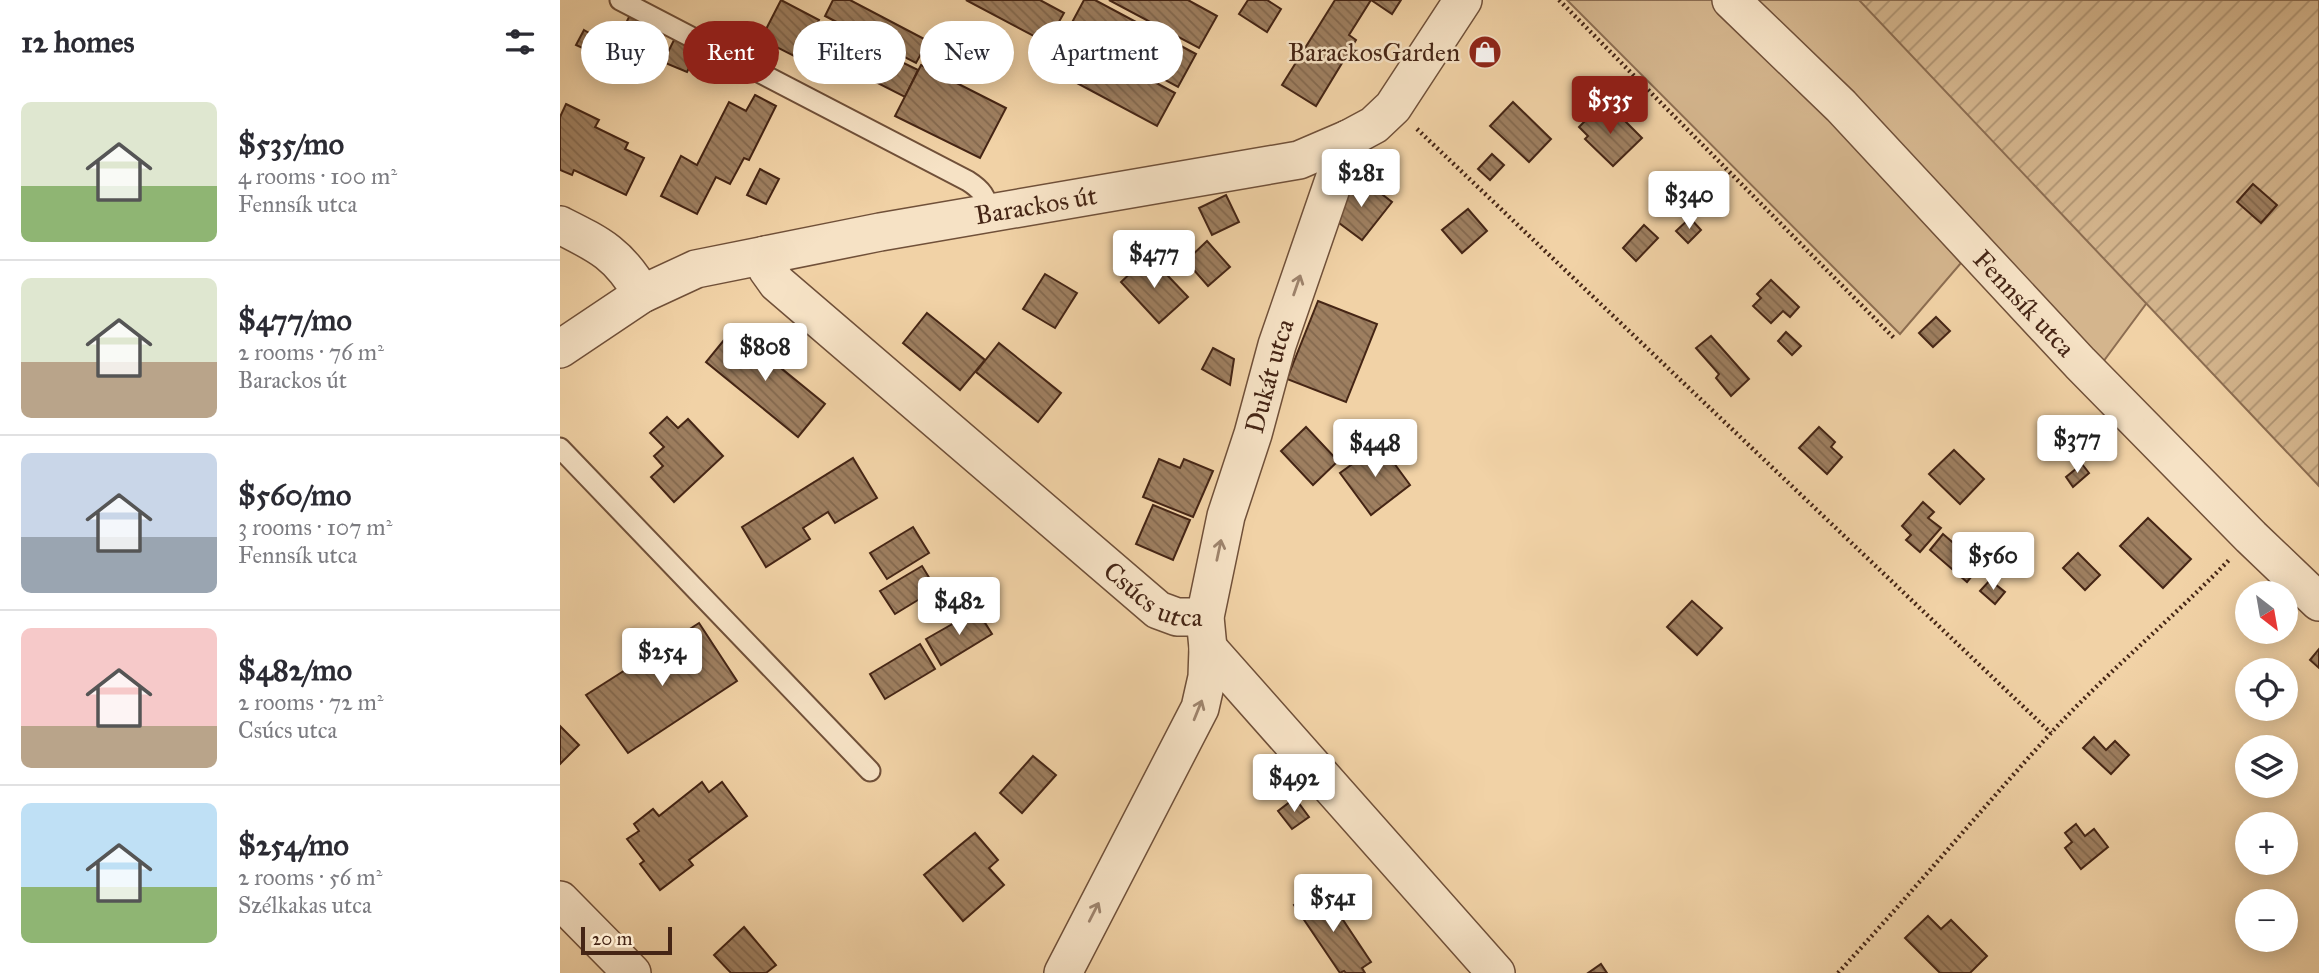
<!DOCTYPE html>
<meta charset="utf-8">
<style>
body{margin:0;font-family:"IM FELL Great Primer",serif;background:#f7f7f7;color:#2b2b33;height:100vh;display:flex;flex-direction:column;font-size:26px;white-space:nowrap}
*{box-sizing:border-box;margin:0}
p{font-size:23px;color:#7c7c81}
.icon{flex:none;width:38px;height:38px;fill:none;stroke:currentColor;stroke-width:2;stroke-linecap:round;stroke-linejoin:round}
.map{position:relative;flex:1;overflow:hidden}
.drawer{display:flex;flex-direction:column;background:#fff;width:560px}
.drawer>*{flex:none}
.hud{position:absolute;left:21px;top:21px;width:665px;height:63px;display:flex;gap:14px}
.needle{width:46px;rotate:149deg}
.controls{position:absolute;left:1675px;top:581px;display:grid;gap:14px}
.controls a{display:grid;place-items:center;width:63px;height:63px;border-radius:50%;background:#fff;box-shadow:0 4px 18px #0003;font-size:35px}
.scale{position:absolute;left:21px;bottom:18px;width:91px;box-sizing:border-box;padding-left:7px;border:4px solid #452515;border-top:0;font-size:19px;line-height:24px;white-space:nowrap;color:#452515;-webkit-text-stroke:5px #f6e2c5;paint-order:stroke}
.price{position:absolute;translate:-50% -60px;padding:0 16px;border-radius:7px;background:#fff;color:#222;font-size:23px;line-height:46px;filter:drop-shadow(0 2px 4px #0008)}
.price::after{content:'';position:absolute;left:50%;top:42px;width:21px;height:16px;margin-left:-10px;background:inherit;clip-path:polygon(0 0,100% 0,50% 100%)}
.price.current{background:#8f2418;color:#fff}
ul{padding:0;list-style:none}
li{display:flex;align-items:center;gap:21px;height:175px;padding:0 21px}
li+li{border-top:2px solid #e1e1e2}
li span{display:grid;place-items:center;flex:none;width:196px;height:140px;border-radius:10px;color:#555}
li>.icon{margin-inline-start:auto}
span .icon{width:84px;height:84px;fill:#fffc;stroke-width:1}
li b{font-size:30px}
h2{display:flex;justify-content:space-between;align-items:center;height:84px;padding:0 21px;font-size:30px}
.chip{padding:0 24px;border-radius:32px;background:#fff;box-shadow:0 4px 18px #0003;font-size:24px;line-height:63px}
.chip.current{background:#8f2418;color:#fff}
main{display:flex;flex:1;min-height:0}
.map>svg:first-child{display:block}
.grass{fill:#d4b58d;stroke:#8c6d51;stroke-width:2}
.garden{fill:url(#garden-furrows);stroke:#8c6d51;stroke-width:2}
.building{fill:url(#building-back-hatch);stroke:#452515;stroke-width:2}
.lines{fill:none;stroke-linecap:round;stroke-linejoin:round}
.service-casing{stroke:#705039;stroke-width:23}
.minor-casing{stroke:#705039;stroke-width:40}
.path{stroke:#452515;stroke-width:4.5;stroke-dasharray:2 3.5;stroke-linecap:butt}
.service{stroke:#f6e2c5;stroke-width:19}
.minor{stroke:#f6e2c5;stroke-width:37}
.oneway{stroke:#9e846d}
.labels{text-anchor:middle;dominant-baseline:central;stroke-width:5;stroke-linejoin:round;paint-order:stroke}
.poi-label{font-size:26px;fill:#452515;stroke:#f6e2c5;text-anchor:end}
.street-label{font-size:26px;fill:#452515;stroke:#f6e2c5}
</style>
<main>
<section class="drawer">
<h2>12 homes<svg class="icon" aria-label="filters" viewBox="0 0 24 24"><path d="M4 7h16M4 17h16"/><circle cx="9" cy="7" r="2"/><circle cx="15" cy="17" r="2"/></svg></h2>
<ul>
<li><span style="background:linear-gradient(#dfe7d0 60%,#8fb573 0)"><svg class="icon" aria-label="home" viewBox="0 0 24 24"><path d="M3 11l9-7 9 7M6 9v11h12V9"/></svg></span><div><b>$535/mo</b><p>4 rooms · 100 m²</p><p>Fennsík utca</p></div></li>
<li><span style="background:linear-gradient(#dfe7d0 60%,#b9a48a 0)"><svg class="icon" aria-label="home" viewBox="0 0 24 24"><path d="M3 11l9-7 9 7M6 9v11h12V9"/></svg></span><div><b>$477/mo</b><p>2 rooms · 76 m²</p><p>Barackos út</p></div></li>
<li><span style="background:linear-gradient(#c9d6e8 60%,#9aa5b1 0)"><svg class="icon" aria-label="home" viewBox="0 0 24 24"><path d="M3 11l9-7 9 7M6 9v11h12V9"/></svg></span><div><b>$560/mo</b><p>3 rooms · 107 m²</p><p>Fennsík utca</p></div></li>
<li><span style="background:linear-gradient(#f6c9c9 70%,#b9a48a 0)"><svg class="icon" aria-label="home" viewBox="0 0 24 24"><path d="M3 11l9-7 9 7M6 9v11h12V9"/></svg></span><div><b>$482/mo</b><p>2 rooms · 72 m²</p><p>Csúcs utca</p></div></li>
<li><span style="background:linear-gradient(#bfe0f5 60%,#8fb573 0)"><svg class="icon" aria-label="home" viewBox="0 0 24 24"><path d="M3 11l9-7 9 7M6 9v11h12V9"/></svg></span><div><b>$254/mo</b><p>2 rooms · 56 m²</p><p>Szélkakas utca</p></div></li>
</ul>
</section>
<div class="map">
<svg width="1759" height="973" viewBox="0 0 1759 973">
<defs>
<pattern id="garden-furrows" width="10" height="10" patternUnits="userSpaceOnUse" patternTransform="scale(1.75)"><rect width="10" height="10" fill="#d4b58d"/><path d="M-1 1l2-2M0 10L10 0M9 11l2-2" fill="none" stroke="#ae9372"/></pattern>
<pattern id="building-back-hatch" width="6" height="6" patternUnits="userSpaceOnUse" patternTransform="scale(1.75)"><rect width="6" height="6" fill="#9e7f60"/><path d="M-1 5l2 2M0 0l6 6M5-1l2 2" fill="none" stroke="#83684e"/></pattern>
</defs>
<rect width="100%" height="100%" fill="#f1d2a6"/>
<filter id="stains"><feTurbulence type="fractalNoise" baseFrequency=".00286" numOctaves="4"/><feColorMatrix values="0 0 0 0 .2 0 0 0 0 .09 0 0 0 0 .02 0 0 0 .5 -.17"/></filter>
<radialGradient id="worn" r=".72"><stop offset=".6" stop-color="#630" stop-opacity="0"/><stop offset="1" stop-color="#630" stop-opacity=".3"/></radialGradient>
<g class="grass">
<path d="M1007 0H1152L1165 10 1271 117 1401 263 1340 334Z"/>
<path d="M1186 0H1451L1649 219 1540 366Z"/>
</g>
<path class="garden" d="M1299 0H1759V486Z"/>
<g class="building">
<path d="M221 0 259 20 240 59 201 39Z"/>
<path d="M273 0H290L368 41 356 63 265 16Z"/>
<path d="M406 0H480L504 13 487 43Z"/>
<path d="M524 0H535L636 54 618 87 509 28Z"/>
<path d="M549 0H628L657 16 639 48Z"/>
<path d="M688 0H707L721 9 707 32 679 14Z"/>
<path d="M775 0H841L832 14 811 0 789 35 796 40 756 106 722 85Z"/>
<path d="M71 13 86 21 79 36 63 29Z"/>
<path d="M24 30 34 36 27 50 16 45Z"/>
<path d="M505 34 615 93 597 126 487 67Z"/>
<path d="M116 36 139 48 127 72 103 62Z"/>
<path d="M315 49 358 70 345 97 302 75Z"/>
<path d="M361 65 446 108 420 158 335 116Z"/>
<path d="M195 95 216 106 189 160 184 158 170 184 156 177 137 214 101 196 121 156 137 165 169 102 186 111Z"/>
<path d="M953 102 991 139 969 162 930 126Z"/>
<path d="M6 104 39 120 35 127 68 143 65 149 84 158 66 195 14 170 12 175 0 170V117Z"/>
<path d="M1036 110 1045 119 1054 110 1082 138 1053 166 1025 139 1028 136 1019 127Z"/>
<path d="M932 154 944 165 930 180 918 169Z"/>
<path d="M200 169 219 179 206 204 187 195Z"/>
<path d="M801 178 832 202 802 240 771 217Z"/>
<path d="M1693 184 1717 205 1701 223 1677 202Z"/>
<path d="M666 195 679 222 652 235 639 208Z"/>
<path d="M908 209 927 231 902 253 882 230Z"/>
<path d="M1130 218 1141 230 1128 243 1116 231Z"/>
<path d="M1084 225 1098 238 1076 261 1063 248Z"/>
<path d="M647 241 670 267 648 286 626 261Z"/>
<path d="M589 256 628 297 599 323 561 282Z"/>
<path d="M485 274 517 293 495 328 463 309Z"/>
<path d="M1211 280 1239 307 1230 317 1223 311 1211 323 1193 306 1201 298 1197 294Z"/>
<path d="M758 301 817 324 786 402 727 379Z"/>
<path d="M367 313 425 360 400 390 343 343Z"/>
<path d="M1376 317 1390 331 1373 347 1359 333Z"/>
<path d="M173 329 265 404 238 437 146 362Z"/>
<path d="M1226 332 1241 346 1232 355 1218 341Z"/>
<path d="M1151 336 1189 379 1171 396 1156 378 1159 374 1136 348Z"/>
<path d="M439 343 501 393 478 422 416 372Z"/>
<path d="M653 348 674 359 670 385 642 369Z"/>
<path d="M107 417 118 428 128 419 163 456 114 502 91 477 103 466 94 456 104 447 90 433Z"/>
<path d="M746 427 778 461 753 485 721 451Z"/>
<path d="M1259 427 1275 442 1271 447 1282 457 1267 474 1239 448Z"/>
<path d="M820 444 850 485 811 515 780 473Z"/>
<path d="M1394 450 1424 479 1400 504 1369 474Z"/>
<path d="M293 458 317 498 275 523 268 512 243 528 250 539 206 567 182 527Z"/>
<path d="M599 459 620 468 624 459 653 471 633 517 583 497Z"/>
<path d="M1522 464 1529 473 1513 487 1506 477Z"/>
<path d="M1363 502 1374 512 1368 518 1381 528 1360 552 1346 540 1351 535 1342 526Z"/>
<path d="M593 505 630 520 613 560 576 544Z"/>
<path d="M1588 518 1631 559 1603 588 1560 546Z"/>
<path d="M353 527 369 553 327 579 310 553Z"/>
<path d="M1383 534 1420 566 1407 582 1370 550Z"/>
<path d="M1518 553 1540 575 1525 590 1503 568Z"/>
<path d="M362 566 376 589 335 614 320 591Z"/>
<path d="M1430 580 1445 592 1435 604 1420 591Z"/>
<path d="M1132 601 1162 628 1137 655 1107 627Z"/>
<path d="M417 610 432 634 381 665 366 639Z"/>
<path d="M139 623 177 681 68 753 26 695Z"/>
<path d="M360 644 375 669 325 699 310 674Z"/>
<path d="M1759 649V668L1750 660Z"/>
<path d="M0 726 19 745 0 764Z"/>
<path d="M1534 737 1546 750 1555 741 1569 755 1551 774 1523 748Z"/>
<path d="M473 756 496 775 462 813 440 793Z"/>
<path d="M142 782 149 792 162 782 187 816 129 860 133 865 100 890 80 864 84 861 67 839 79 831 74 824 93 809 99 816Z"/>
<path d="M735 798 749 817 732 829 718 811Z"/>
<path d="M1516 824 1525 836 1534 829 1548 847 1521 869 1505 848 1512 842 1505 833Z"/>
<path d="M415 833 438 860 429 868 444 885 403 921 364 875Z"/>
<path d="M757 889 772 910 775 908 811 962 802 968 805 973H786L784 971 780 973 734 905Z"/>
<path d="M1368 916 1381 929 1391 920 1427 956 1410 973H1380L1345 938Z"/>
<path d="M184 927 216 965 206 973H171L154 955Z"/>
<path d="M1041 964 1047 973H1028Z"/>
</g>
<g class="lines">
<defs>
<g id="service">
<path d="M60 0 408 181C422 190 426 196 429 212"/>
<path d="M0 448 310 771"/>
</g>
<g id="minor">
<path id="s1" d="M1171 0 1281 106 1520 363 1691 537 1759 602"/>
<path d="M0 225C40 245 59 254 82 294"/>
<path id="s2" d="M205 255 207 269 217 283 598 610 617 617H645"/>
<path id="s3" d="M0 349 82 294 136 269 320 232 739 160 788 139 814 125 833 107 903 0"/>
<path d="M648 648 936 973"/>
<path d="M0 900 72 973"/>
<path id="s4" d="M503 973 640 708 647 677 648 648 645 617 666 516 693 434 717 345 788 139"/>
</g>
</defs>
<use href="#service" class="service-casing"/>
<use href="#minor" class="minor-casing"/>
<g class="path">
<path d="M999 0 1335 339"/>
<path d="M857 129 1491 733"/>
<path d="M1278 973C1350 895 1418 813 1490 734 1546 673 1611 620 1669 560"/>
</g>
<use href="#service" class="service"/>
<use href="#minor" class="minor"/>
</g>
<defs><path id="oneway-shaft" d="M-6 0H5M1.5-3L5.5 0L1.5 3" fill="none" stroke-width="1.6" stroke-linecap="round" stroke-linejoin="round" transform="scale(1.75)"/></defs>
<g class="oneway">
<use href="#oneway-shaft" transform="translate(737 285) rotate(-71)"/>
<use href="#oneway-shaft" transform="translate(659 550) rotate(-78)"/>
<use href="#oneway-shaft" transform="translate(638 710) rotate(-68)"/>
<use href="#oneway-shaft" transform="translate(534 912) rotate(-63)"/>
</g>
<defs>
<symbol id="shop-disc" viewBox="-11 -11 22 22"><circle r="9.5" fill="#8f2418" stroke="#f6e2c5"/><path d="M-5-2.5h2.3a2.7 3.5 0 0 1 5.4 0H5L5.5 6h-11ZM-1.5-2.5h3a1.5 2.3 0 0 0-3 0Z" fill="#fff"/></symbol>
</defs>
<g fill-rule="evenodd">
<use href="#shop-disc" x="906" y="33" width="38" height="38"/>
</g>
<g class="labels">
<g class="poi-label">
<text x="900" y="52">BarackosGarden</text>
</g>
<g class="street-label">
<text stroke="none"><textPath href="#s3" startOffset="504">Barackos út</textPath></text>
<text stroke="none"><textPath href="#s1" startOffset="422">Fennsík utca</textPath></text>
<text stroke="none"><textPath href="#s4" startOffset="640">Dukát utca</textPath></text>
<text stroke="none"><textPath href="#s2" startOffset="523">Csúcs utca</textPath></text>
</g>
</g>
<rect width="100%" height="100%" filter="url(#stains)"/>
<rect width="100%" height="100%" fill="url(#worn)"/>
</svg>
<div class="controls">
<a><svg class="needle" viewBox="-14 -14 28 28"><path d="M0-13l5 13h-10z" fill="#e53935"/><path d="M0 13l5-13h-10z" fill="#7c7c81"/></svg></a>
<a><svg class="icon" aria-label="locate" viewBox="0 0 24 24"><circle cx="12" cy="12" r="6"/><path d="M12 2v4M12 18v4M2 12h4M18 12h4"/></svg></a>
<a><svg class="icon" aria-label="layers" viewBox="0 0 24 24"><path d="M12 4l9 5-9 5-9-5zM3 14l9 5 9-5"/></svg></a>
<a>+</a>
<a>−</a>
</div>
<div class="scale">20 m</div>
<b class="price current" style="left:1050px;top:136px">$535</b>
<b class="price" style="left:801px;top:209px">$281</b>
<b class="price" style="left:1129px;top:231px">$340</b>
<b class="price" style="left:594px;top:290px">$477</b>
<b class="price" style="left:205px;top:383px">$808</b>
<b class="price" style="left:1517px;top:475px">$377</b>
<b class="price" style="left:815px;top:479px">$448</b>
<b class="price" style="left:1433px;top:592px">$560</b>
<b class="price" style="left:399px;top:637px">$482</b>
<b class="price" style="left:102px;top:688px">$254</b>
<b class="price" style="left:734px;top:814px">$492</b>
<b class="price" style="left:773px;top:934px">$541</b>
<div class="hud">
<a class="chip">Buy</a>
<a class="chip current">Rent</a>
<a class="chip">Filters</a>
<a class="chip">New</a>
<a class="chip">Apartment</a>
</div>
</div>
</main>
